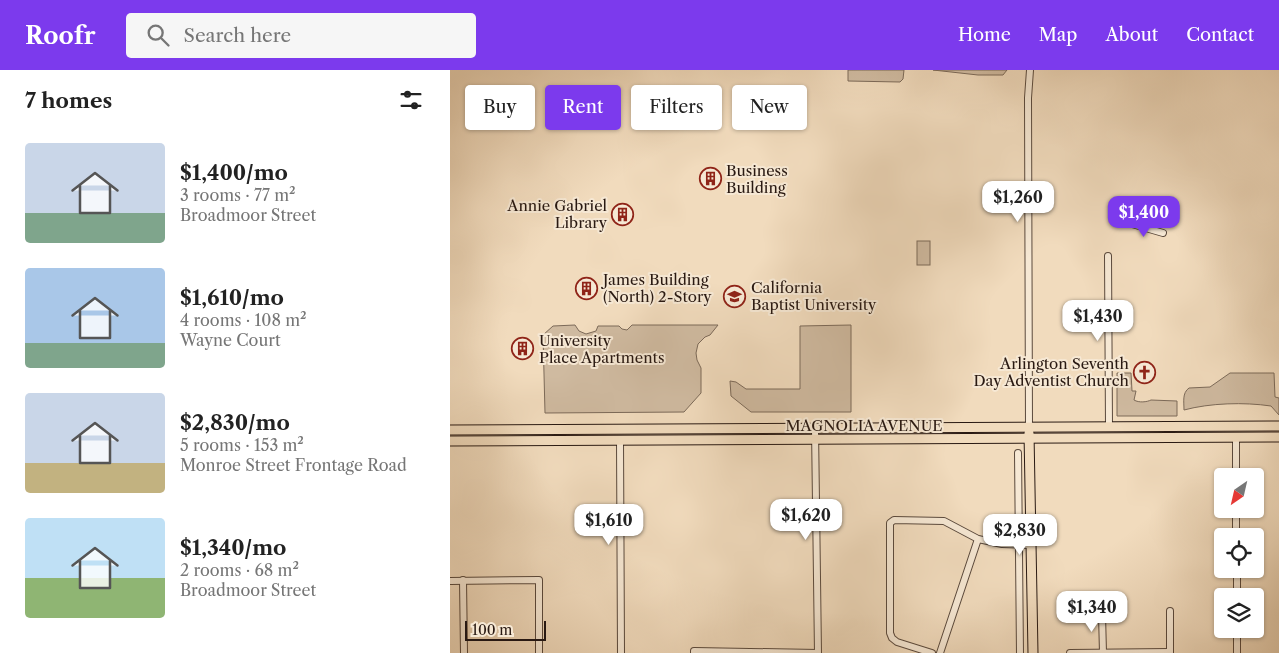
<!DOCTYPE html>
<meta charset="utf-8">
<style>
body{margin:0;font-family:"Libre Caslon Text",serif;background:#f6f6f6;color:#222;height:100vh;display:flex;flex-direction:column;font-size:19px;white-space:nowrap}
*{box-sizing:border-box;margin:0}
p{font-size:16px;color:#767676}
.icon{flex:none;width:28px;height:28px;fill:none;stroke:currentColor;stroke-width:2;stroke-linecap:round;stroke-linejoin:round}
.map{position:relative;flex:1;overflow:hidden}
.sheet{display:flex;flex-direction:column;background:#fff;width:450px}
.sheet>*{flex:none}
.top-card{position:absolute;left:15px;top:15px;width:475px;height:45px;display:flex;gap:10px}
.needle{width:32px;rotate:214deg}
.tools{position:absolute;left:764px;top:398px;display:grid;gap:10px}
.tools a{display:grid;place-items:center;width:50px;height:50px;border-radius:5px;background:#fff;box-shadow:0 1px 4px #0004;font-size:25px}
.scale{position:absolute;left:15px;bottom:12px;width:81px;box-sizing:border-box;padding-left:5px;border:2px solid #291912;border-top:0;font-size:14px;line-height:18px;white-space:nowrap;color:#291912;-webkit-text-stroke:4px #f6e8d4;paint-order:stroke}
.price{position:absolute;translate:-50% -42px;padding:0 11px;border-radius:10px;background:#fff;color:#222;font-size:16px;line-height:32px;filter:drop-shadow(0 1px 2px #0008)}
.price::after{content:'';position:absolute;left:50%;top:30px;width:15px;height:11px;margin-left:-8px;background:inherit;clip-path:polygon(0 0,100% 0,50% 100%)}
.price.selected{background:#7c3aed;color:#fff}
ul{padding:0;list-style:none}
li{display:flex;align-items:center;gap:15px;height:125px;padding:0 25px}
li span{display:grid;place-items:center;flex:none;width:140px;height:100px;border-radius:5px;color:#555}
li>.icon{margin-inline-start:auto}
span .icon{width:60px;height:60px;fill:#fffc;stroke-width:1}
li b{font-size:21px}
h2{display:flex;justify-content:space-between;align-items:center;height:60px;padding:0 25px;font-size:21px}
.pill{padding:0 18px;border-radius:5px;background:#fff;box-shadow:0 1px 4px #0004;font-size:18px;line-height:45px}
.pill.selected{background:#7c3aed;color:#fff}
header{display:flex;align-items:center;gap:30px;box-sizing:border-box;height:70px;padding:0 25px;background:#7c3aed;color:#fff}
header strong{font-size:24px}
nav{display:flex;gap:28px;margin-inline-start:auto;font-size:18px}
.search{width:350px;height:45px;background:#f6f6f6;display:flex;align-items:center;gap:12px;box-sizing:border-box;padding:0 18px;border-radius:5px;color:#767676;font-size:19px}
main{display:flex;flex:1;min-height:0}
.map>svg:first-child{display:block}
.green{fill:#cfbaa0;stroke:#7c6a59}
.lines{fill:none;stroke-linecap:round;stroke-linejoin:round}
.minor-casing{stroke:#5b4a3d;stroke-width:8}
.major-casing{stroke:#291912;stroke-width:11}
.minor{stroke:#f6e8d4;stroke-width:6}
.major{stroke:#f1dbbd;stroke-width:9}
.labels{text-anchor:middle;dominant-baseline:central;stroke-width:4;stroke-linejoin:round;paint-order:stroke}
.poi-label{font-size:15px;fill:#291912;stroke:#f6e8d4;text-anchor:start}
.street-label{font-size:15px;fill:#291912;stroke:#f6e8d4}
</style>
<header>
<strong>Roofr</strong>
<div class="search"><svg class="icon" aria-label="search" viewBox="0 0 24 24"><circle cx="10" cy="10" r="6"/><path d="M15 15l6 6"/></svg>Search here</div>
<nav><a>Home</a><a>Map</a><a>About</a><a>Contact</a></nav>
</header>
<main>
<section class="sheet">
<h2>7 homes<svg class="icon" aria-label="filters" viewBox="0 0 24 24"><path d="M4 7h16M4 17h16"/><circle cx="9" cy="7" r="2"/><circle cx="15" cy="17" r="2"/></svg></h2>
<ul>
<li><span style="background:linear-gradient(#c9d6e8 70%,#7fa58c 0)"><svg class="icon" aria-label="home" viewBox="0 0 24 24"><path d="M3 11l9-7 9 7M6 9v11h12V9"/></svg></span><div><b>$1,400/mo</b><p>3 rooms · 77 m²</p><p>Broadmoor Street</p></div></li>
<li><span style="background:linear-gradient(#a9c7e8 75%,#7fa58c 0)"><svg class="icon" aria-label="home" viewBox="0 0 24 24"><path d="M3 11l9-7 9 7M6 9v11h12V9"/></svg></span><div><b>$1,610/mo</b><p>4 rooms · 108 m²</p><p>Wayne Court</p></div></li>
<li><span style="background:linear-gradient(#c9d6e8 70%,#c2b280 0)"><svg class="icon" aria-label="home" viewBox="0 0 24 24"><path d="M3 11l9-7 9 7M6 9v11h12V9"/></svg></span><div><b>$2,830/mo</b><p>5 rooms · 153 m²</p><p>Monroe Street Frontage Road</p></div></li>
<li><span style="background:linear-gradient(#bfe0f5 60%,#8fb573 0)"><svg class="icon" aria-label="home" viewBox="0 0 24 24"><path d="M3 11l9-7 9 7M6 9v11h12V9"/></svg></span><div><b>$1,340/mo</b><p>2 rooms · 68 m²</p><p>Broadmoor Street</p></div></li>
</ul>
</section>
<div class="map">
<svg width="829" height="583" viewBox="0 0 829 583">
<rect width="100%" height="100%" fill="#f1dbbd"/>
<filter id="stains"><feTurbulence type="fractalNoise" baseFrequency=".004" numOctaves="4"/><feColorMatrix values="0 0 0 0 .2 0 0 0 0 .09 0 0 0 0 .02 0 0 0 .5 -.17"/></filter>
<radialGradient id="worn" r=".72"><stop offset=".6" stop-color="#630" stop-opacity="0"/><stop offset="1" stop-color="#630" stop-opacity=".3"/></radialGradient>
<g class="green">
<path d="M398 0H454L453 9 450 12 398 11Z"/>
<path d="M483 0H557L553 5H528Z"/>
<rect x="467" y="171" width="13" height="24"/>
<path d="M125 255 129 261 136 264 146 261 148 256H169L172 259 177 260 182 255H268L260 265 255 267 248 274 246 283 247 290 251 298V323L234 342 95 343 93 265 103 256Z"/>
<path d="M401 255V342H301L281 326 280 311 286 312 296 319H350V256Z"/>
<path d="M667 303H681L682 321H686L684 330C689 333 697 332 701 330L727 331V346H667Z"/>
<path d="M780 303H824L825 327 829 328V345L821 336C794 332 760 333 734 340 734 332 732 323 739 318L760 317Z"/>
</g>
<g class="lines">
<defs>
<g id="minor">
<path d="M682 154 713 163"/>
<path d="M658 186 659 357"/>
<path d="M579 357 578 28 580 0"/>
<path d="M786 367V406"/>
<path d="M170 370 171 583"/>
<path d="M568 383 570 583"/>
<path d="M786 439V466"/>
<path d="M787 499V526"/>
<path d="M13 510 14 583"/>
<path d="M0 511 89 510V583"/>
<path d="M720 541V583"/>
<path d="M652 544 653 583"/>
<path d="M787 559V583"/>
<path d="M244 583V581L368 583 365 358"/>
<path d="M482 583 447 572 442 568 440 563V453L444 450 494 451 528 469 552 474 582 475"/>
<path d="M490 583 528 469"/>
<path d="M620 583 720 582"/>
</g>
<g id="major">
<path d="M0 360 829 356"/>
<path d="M579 363 583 583"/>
<path d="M0 371 829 367"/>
</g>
</defs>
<use href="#minor" class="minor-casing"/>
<use href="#major" class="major-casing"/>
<use href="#minor" class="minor"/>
<use href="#major" class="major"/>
</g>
<defs>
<symbol id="building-ring" viewBox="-11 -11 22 22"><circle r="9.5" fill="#f6e8d4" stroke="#8f2418" stroke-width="1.5"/><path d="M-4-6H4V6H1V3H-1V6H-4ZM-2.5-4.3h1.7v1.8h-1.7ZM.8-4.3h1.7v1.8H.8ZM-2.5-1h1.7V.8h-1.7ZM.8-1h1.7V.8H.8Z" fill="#8f2418"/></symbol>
<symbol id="university-ring" viewBox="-11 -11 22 22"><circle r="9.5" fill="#f6e8d4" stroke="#8f2418" stroke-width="1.5"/><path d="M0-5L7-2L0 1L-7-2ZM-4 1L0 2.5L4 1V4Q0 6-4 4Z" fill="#8f2418"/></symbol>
<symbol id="church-ring" viewBox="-11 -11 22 22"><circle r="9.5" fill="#f6e8d4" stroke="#8f2418" stroke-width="1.5"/><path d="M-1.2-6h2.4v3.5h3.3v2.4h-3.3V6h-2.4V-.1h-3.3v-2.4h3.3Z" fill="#8f2418"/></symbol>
</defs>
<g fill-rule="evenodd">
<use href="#building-ring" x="248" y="96" width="25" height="25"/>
<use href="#building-ring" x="160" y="132" width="25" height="25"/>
<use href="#building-ring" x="124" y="206" width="25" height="25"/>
<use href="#university-ring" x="272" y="214" width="25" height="25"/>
<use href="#building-ring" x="60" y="266" width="25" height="25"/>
<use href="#church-ring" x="682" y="290" width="25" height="25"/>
</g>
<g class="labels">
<g class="poi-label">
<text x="276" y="100">Business<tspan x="276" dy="17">Building</tspan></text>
<text x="157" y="135" text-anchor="end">Annie Gabriel<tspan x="157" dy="17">Library</tspan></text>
<text x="153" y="209">James Building<tspan x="153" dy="17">(North) 2-Story</tspan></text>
<text x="301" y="217">California<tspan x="301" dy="17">Baptist University</tspan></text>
<text x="89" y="270">University<tspan x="89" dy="17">Place Apartments</tspan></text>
<text x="679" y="293" text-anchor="end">Arlington Seventh<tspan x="679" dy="17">Day Adventist Church</tspan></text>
</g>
<g class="street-label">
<text x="414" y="355">MAGNOLIA AVENUE</text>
</g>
</g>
<rect width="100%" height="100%" filter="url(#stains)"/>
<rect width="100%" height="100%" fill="url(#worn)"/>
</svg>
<div class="tools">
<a><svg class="needle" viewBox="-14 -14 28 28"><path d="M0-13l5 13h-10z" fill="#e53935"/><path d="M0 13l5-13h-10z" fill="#767676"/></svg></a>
<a><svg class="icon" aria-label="locate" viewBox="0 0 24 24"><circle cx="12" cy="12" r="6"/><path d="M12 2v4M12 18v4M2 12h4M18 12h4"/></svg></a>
<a><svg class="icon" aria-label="layers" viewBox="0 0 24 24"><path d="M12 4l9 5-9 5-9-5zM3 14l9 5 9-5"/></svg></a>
</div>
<div class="scale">100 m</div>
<b class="price" style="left:568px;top:153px">$1,260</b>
<b class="price selected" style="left:694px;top:168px">$1,400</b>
<b class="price" style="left:648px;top:272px">$1,430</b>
<b class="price" style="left:356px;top:471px">$1,620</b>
<b class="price" style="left:159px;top:476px">$1,610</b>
<b class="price" style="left:570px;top:486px">$2,830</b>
<b class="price" style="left:642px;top:563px">$1,340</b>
<div class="top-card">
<a class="pill">Buy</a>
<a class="pill selected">Rent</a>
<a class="pill">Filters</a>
<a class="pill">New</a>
</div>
</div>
</main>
